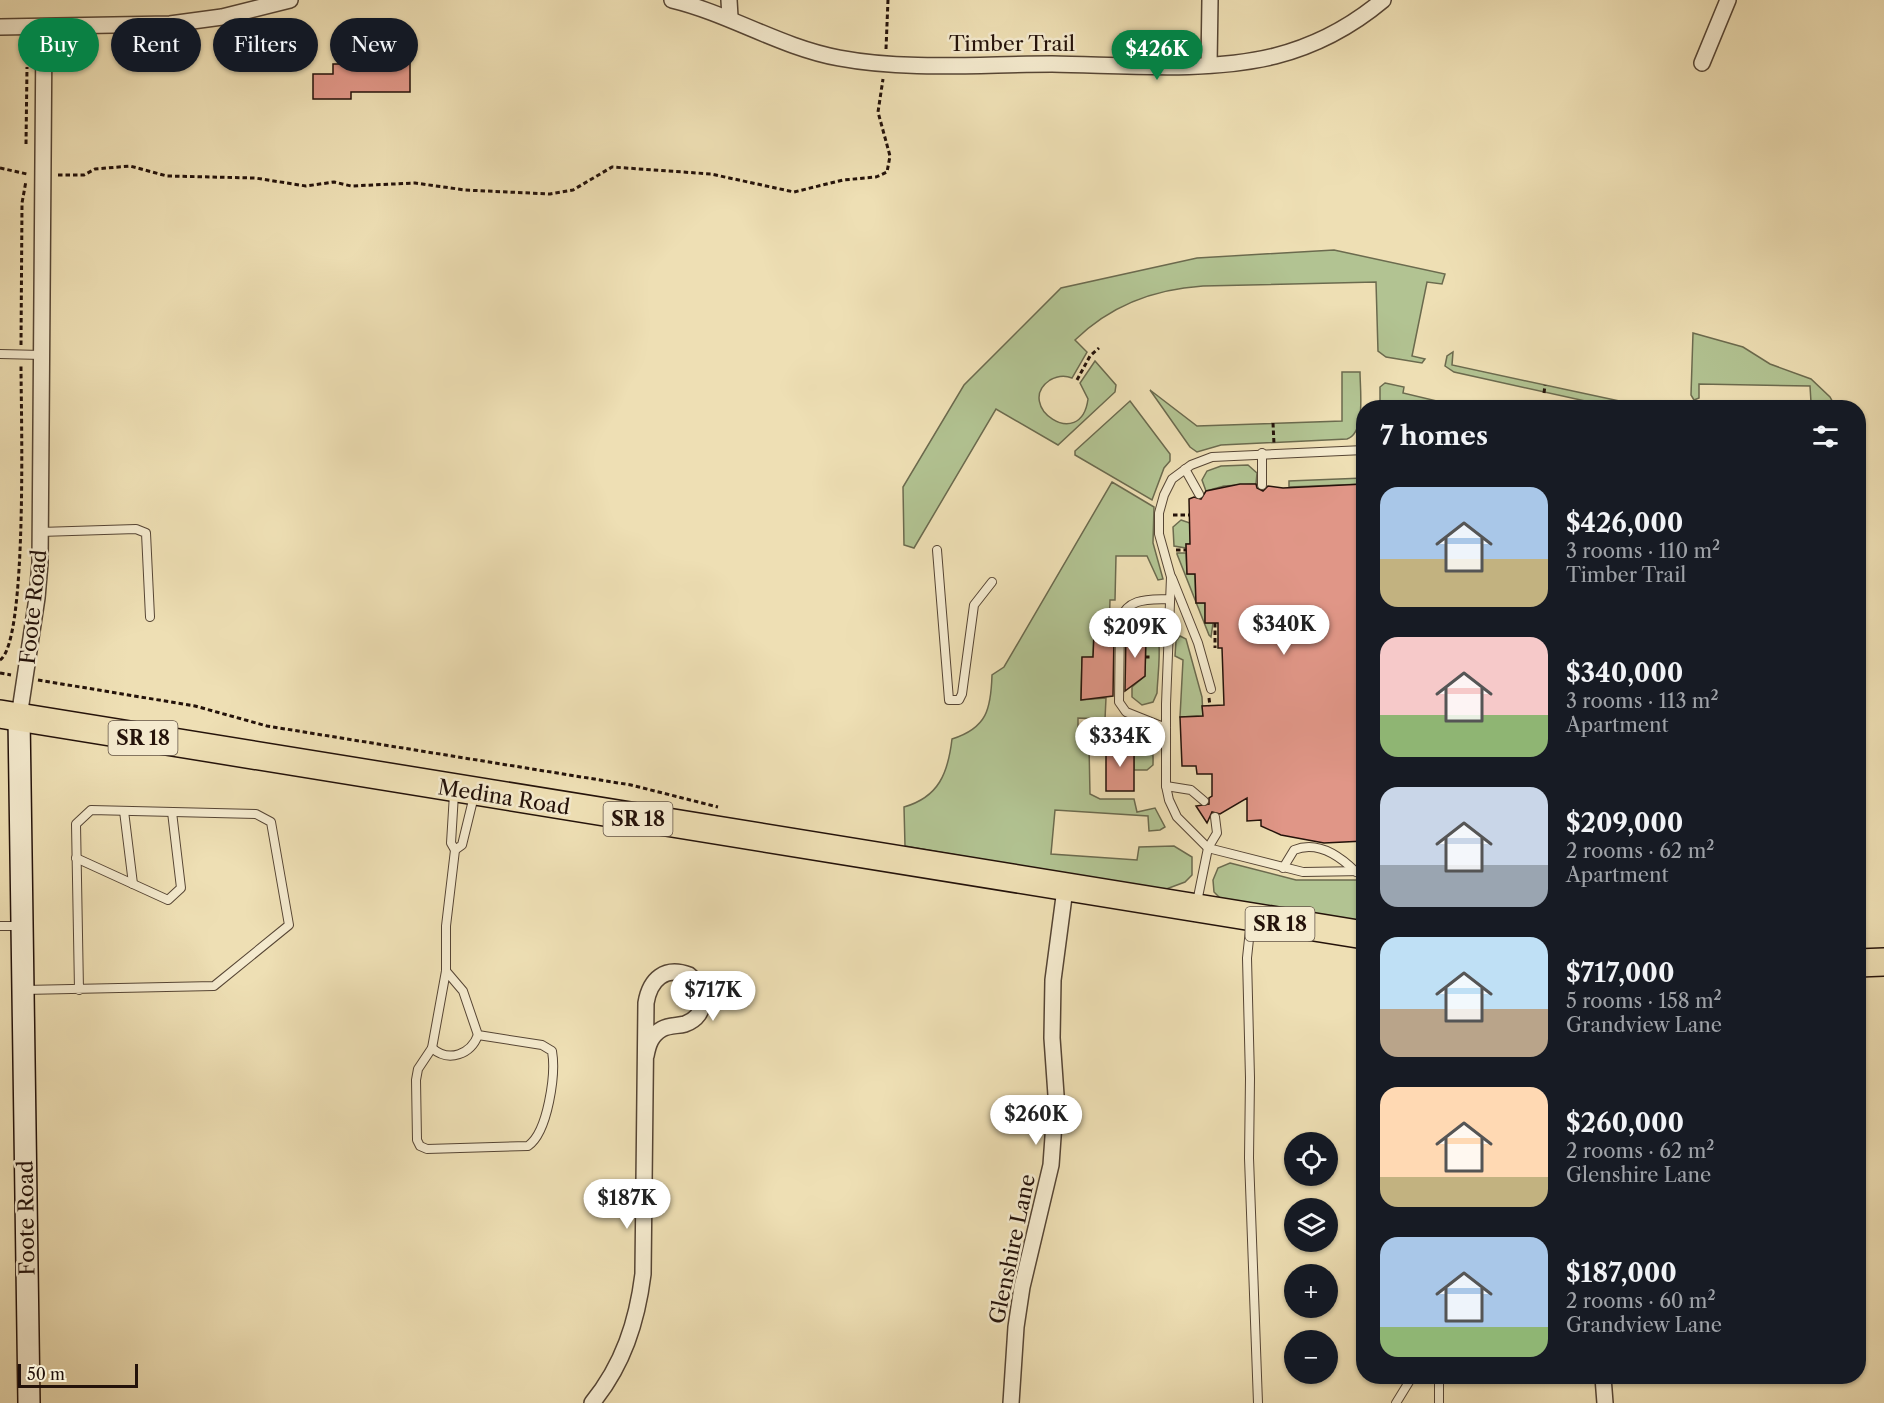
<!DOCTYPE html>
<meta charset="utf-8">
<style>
body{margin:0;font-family:"Libre Caslon Text",serif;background:#20242c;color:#f1f3f6;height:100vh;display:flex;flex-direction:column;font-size:22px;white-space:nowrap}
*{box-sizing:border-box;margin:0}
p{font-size:20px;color:#9ea1a6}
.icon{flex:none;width:33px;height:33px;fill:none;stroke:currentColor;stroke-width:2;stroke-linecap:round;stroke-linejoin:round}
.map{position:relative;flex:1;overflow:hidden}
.sheet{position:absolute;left:1356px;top:400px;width:510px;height:984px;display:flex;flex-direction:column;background:#171b24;border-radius:24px;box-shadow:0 2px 4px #0004}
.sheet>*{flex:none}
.top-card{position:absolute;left:18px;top:18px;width:570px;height:54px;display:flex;gap:12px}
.fabs{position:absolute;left:1284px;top:1132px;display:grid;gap:12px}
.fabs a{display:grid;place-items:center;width:54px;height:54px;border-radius:50%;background:#171b24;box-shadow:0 2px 4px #0004;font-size:30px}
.scale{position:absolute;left:18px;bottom:15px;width:120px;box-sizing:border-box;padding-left:6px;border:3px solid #24120a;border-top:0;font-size:16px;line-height:21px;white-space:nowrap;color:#24120a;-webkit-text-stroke:4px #f4eace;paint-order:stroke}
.price{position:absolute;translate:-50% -51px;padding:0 14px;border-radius:21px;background:#fff;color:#222;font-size:20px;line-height:39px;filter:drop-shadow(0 2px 3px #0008)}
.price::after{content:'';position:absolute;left:50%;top:36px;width:18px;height:14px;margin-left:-9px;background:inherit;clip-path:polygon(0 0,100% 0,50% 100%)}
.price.on{background:#0b8043;color:#fff}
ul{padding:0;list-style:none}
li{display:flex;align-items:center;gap:18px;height:150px;padding:0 24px}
li span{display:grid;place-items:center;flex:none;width:168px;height:120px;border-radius:18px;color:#555}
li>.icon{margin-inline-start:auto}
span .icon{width:72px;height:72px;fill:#fffc;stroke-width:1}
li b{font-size:26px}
h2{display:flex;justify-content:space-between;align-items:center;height:72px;padding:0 24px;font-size:26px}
.pill{padding:0 21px;border-radius:27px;background:#171b24;box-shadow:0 2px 4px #0004;font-size:21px;line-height:54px}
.pill.on{background:#0b8043;color:#fff}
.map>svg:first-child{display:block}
.green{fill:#b2c392;stroke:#6b6a4e;stroke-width:1.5}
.building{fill:#e09687;stroke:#24120a;stroke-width:1.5}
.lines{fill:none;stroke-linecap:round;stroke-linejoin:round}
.lane-casing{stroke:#564534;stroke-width:10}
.street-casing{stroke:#564534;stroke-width:18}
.secondary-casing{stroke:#24120a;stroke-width:24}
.highway-casing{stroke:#24120a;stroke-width:30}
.path{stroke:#24120a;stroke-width:3;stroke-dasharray:4.5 3;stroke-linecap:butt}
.lane{stroke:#f4eace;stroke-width:8}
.street{stroke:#f4eace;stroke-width:15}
.secondary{stroke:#f4eace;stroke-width:21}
.highway{stroke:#eedfb4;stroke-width:27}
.labels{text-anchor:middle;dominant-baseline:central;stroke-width:5;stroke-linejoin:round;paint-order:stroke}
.shield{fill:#f4eace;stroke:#625345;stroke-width:1.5}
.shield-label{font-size:20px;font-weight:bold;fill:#24120a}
.street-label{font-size:21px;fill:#24120a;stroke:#f4eace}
</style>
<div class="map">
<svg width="1884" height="1403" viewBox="0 0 1884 1403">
<rect width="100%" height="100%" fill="#eedfb4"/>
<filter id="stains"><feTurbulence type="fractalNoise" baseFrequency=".00333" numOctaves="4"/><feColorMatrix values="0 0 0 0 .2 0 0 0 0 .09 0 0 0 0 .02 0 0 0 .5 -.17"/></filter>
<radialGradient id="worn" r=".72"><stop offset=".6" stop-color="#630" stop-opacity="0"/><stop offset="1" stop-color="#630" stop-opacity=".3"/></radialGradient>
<g class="green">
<path d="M1334 250 1445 274 1442 284 1427 282 1412 356 1425 359 1422 363 1386 357 1378 351 1376 282 1203 286C1155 289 1110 306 1075 340L1087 352 1072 378C1065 375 1057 376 1050 380 1013 405 1081 453 1088 399L1080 383 1095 361 1116 385 1115 392 1058 445 996 409 914 548 904 545 903 487 964 385 1061 288 1197 258Z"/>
<path d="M1693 333 1743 347 1770 364 1811 379 1830 397 1836 408H1827L1825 402H1811L1810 386 1699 384V398L1694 400 1691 395Z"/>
<path d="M1453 352 1452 365 1652 408H1617L1454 372 1445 366 1447 356Z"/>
<path d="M1342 372H1360C1360 390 1366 433 1347 439L1221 445 1197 452 1190 447 1150 390 1197 426 1342 421Z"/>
<path d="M1385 383 1404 387 1403 393 1466 408H1380V387Z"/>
<path d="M1130 401 1170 454V461L1164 468 1152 500 1075 455V451Z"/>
<path d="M1248 465 1257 473 1256 484 1224 486 1206 491 1202 480 1207 471 1221 466Z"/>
<path d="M1363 478V484L1289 487V481Z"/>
<path d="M1112 482 1154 507 1153 543 1163 579 1158 580 1147 556H1116L1115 600H1110L1109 633H1094L1093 657 1082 658 1081 700 1106 698 1105 719 1078 718V728C1096 730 1142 722 1150 741 1154 748 1153 757 1153 765L1147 770H1134V745H1089L1090 794 1100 799H1134L1137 812 1155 808 1165 827 1160 830 1149 831 1148 816 1055 810 1051 854 1137 860 1139 847 1174 846 1192 857V875L1185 882 1161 891 905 846 904 807C939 797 948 773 952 739 987 728 991 709 992 675L1004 667Z"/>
<path d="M1181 520 1190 523 1194 544H1186V548L1174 546 1173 527Z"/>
<path d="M1177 553H1186L1187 574H1195L1196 603H1205V623H1213L1211 637 1209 635 1177 554Z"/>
<path d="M1141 611H1148C1165 632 1158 667 1157 693L1153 702 1142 705 1132 697V687L1145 676 1146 634H1132V621Z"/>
<path d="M1180 636 1186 639 1202 697 1203 716 1180 717 1183 660 1175 656 1176 641Z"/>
<path d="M1230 863 1296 880H1363V923L1224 902 1214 892 1213 880 1218 868Z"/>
</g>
<g class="building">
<path d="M369 59H410V92H351V99H313V74H333V64H369Z"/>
<path d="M1240 484H1256L1257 488 1263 491 1268 486 1283 488 1364 484V841L1324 843 1281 835 1261 826V820L1247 821V798L1220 814 1212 812 1207 823 1196 806 1209 804V798L1212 796V774H1197L1196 766H1182L1180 717 1203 716 1202 706 1224 705 1222 648H1218V623H1205V603H1196L1195 574H1187L1186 544H1190L1189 499 1194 497 1201 499 1206 491Z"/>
<path d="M1094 633H1114L1113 696 1081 700 1082 657H1093Z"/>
<path d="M1126 634H1146L1145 676 1125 691Z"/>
<rect x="1106" y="745" width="28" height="46"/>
</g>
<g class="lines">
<defs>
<g id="lane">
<path d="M0 354 42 355"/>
<path d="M1364 450 1212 457 1191 465 1172 479 1164 495 1159 513V534L1171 577 1166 704V786L1169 800 1177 817 1208 848 1303 872 1364 871"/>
<path d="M1262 453V485"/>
<path d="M1185 469 1199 494"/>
<path d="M40 532 136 529 146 533 150 617"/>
<path d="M937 550 949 700H959L962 694 974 605 992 582"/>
<path d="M1172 578 1198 643 1211 689"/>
<path d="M1166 728 1126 712 1119 702 1120 619C1129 597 1149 600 1170 599"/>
<path d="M1166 786 1191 790 1204 801"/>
<path d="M454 794 451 843 455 850 462 845 474 796"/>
<path d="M124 811 133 884"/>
<path d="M76 858 168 900 181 888 172 812"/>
<path d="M1283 868 1294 850C1318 840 1340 856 1356 872"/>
<path d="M1197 902 1208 848 1217 833 1215 817"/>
<path d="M1251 920 1247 958 1250 1078 1249 1158 1258 1403"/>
<path d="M0 926H20"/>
<path d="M446 971 463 991 478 1035 542 1045 552 1051C556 1074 548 1132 528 1146L427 1149 420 1146 417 1140 416 1080 418 1069 432 1048 446 971V926L455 850"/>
<path d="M24 990 214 986 289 925 271 822 256 814 91 810 76 824 79 990"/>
<path d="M432 1048C449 1063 471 1054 478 1035"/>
<path d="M1396 1403 1412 1377"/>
<path d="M1439 1403V1377"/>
</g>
<g id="street">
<path d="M672 0C730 14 780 47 839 58 908 71 982 64 1052 64 1123 65 1206 73 1275 56 1314 46 1352 26 1383 0"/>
<path d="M729 0 730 17"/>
<path d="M0 27 170 24 222 17 290 0"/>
<path d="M1702 63 1728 0"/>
<path d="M1209 65 1210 0"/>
<path d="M19 717 37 598 40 563 44 27"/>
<path d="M1603 1377 1605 1403"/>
<path d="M592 1403C623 1365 637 1322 643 1274L646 1003C650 979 665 966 689 975 705 988 710 1015 685 1024 678 1026 669 1025 662 1029 651 1035 648 1045 646 1056"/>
<path d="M1011 1403 1016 1327 1022 1287 1051 1165 1056 1095 1052 1038 1053 980 1065 889"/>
</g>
<path id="secondary" d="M19 717 29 1403"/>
<g id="highway">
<path d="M0 714 1364 935"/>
<path d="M1858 963 1884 962"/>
</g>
</defs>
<use href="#lane" class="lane-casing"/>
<use href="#street" class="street-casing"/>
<use href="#secondary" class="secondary-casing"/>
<use href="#highway" class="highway-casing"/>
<g class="path">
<path d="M886 49 888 0"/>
<path d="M26 144 27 67"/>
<path d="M0 168 27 174"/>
<path d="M58 175H84L95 169 130 166 167 176 255 178 306 186 334 182 351 186 415 183 465 190 550 194 573 190 612 167 711 174 794 192 843 180 876 177 887 172 890 156 878 112 883 79"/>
<path d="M21 345 22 203 26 181"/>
<path d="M1077 380 1090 356 1099 348"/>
<path d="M1544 393 1545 385"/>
<path d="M1273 423 1274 444"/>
<path d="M1173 515H1189"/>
<path d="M1176 550H1186"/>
<path d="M1215 623V648"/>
<path d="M1145 657H1151"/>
<path d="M0 660C28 642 21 409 21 366"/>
<path d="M0 673 11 675"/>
<path d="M38 680 195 706 267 726 631 785 718 807"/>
<path d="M1209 698 1210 706"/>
</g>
<use href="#lane" class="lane"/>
<use href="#street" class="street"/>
<use href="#secondary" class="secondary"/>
<use href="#highway" class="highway"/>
</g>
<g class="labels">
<g class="shield">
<rect x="108.5" y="721" width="69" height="34" rx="4.5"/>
<rect x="603.5" y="802" width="69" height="34" rx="4.5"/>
<rect x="1245.5" y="907" width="69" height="34" rx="4.5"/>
</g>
<g class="shield-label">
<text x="143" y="738">SR 18</text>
<text x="638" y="819">SR 18</text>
<text x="1280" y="924">SR 18</text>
</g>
<g class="street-label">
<text x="1012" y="43">Timber Trail</text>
<text transform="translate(33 607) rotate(-84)">Foote Road</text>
<text transform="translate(504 797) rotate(9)">Medina Road</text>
<text transform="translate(26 1218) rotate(-91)">Foote Road</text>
<text transform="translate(1012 1249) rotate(-78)">Glenshire Lane</text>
</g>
</g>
<rect width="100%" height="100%" filter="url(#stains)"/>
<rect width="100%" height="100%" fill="url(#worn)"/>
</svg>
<div class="fabs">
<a><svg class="icon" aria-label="locate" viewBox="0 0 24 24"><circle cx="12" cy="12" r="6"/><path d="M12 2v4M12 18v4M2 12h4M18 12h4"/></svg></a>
<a><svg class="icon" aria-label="layers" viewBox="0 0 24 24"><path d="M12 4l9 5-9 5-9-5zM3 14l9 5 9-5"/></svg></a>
<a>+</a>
<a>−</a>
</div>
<div class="scale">50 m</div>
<b class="price on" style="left:1157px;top:81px">$426K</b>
<b class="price" style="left:1284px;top:656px">$340K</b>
<b class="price" style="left:1135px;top:659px">$209K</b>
<b class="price" style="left:1120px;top:768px">$334K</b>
<b class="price" style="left:713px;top:1022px">$717K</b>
<b class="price" style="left:1036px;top:1146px">$260K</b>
<b class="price" style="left:627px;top:1230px">$187K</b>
<div class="top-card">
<a class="pill on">Buy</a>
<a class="pill">Rent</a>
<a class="pill">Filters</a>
<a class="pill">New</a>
</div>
<section class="sheet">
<h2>7 homes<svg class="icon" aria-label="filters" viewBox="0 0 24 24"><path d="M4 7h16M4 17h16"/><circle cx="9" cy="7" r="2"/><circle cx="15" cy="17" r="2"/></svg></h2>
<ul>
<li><span style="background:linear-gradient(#a9c7e8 60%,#c2b280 0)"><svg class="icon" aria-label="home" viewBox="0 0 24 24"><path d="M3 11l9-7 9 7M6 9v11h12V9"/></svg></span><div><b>$426,000</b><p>3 rooms · 110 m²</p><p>Timber Trail</p></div></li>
<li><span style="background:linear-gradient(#f6c9c9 65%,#8fb573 0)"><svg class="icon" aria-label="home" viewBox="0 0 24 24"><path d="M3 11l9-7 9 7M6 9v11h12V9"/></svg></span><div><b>$340,000</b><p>3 rooms · 113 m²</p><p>Apartment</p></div></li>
<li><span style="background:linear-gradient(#c9d6e8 65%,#9aa5b1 0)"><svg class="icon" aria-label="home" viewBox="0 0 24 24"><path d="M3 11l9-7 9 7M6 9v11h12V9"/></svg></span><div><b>$209,000</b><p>2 rooms · 62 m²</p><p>Apartment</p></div></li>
<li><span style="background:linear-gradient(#bfe0f5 60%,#b9a48a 0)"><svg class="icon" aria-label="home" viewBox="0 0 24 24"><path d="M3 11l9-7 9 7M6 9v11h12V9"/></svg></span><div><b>$717,000</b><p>5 rooms · 158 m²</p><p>Grandview Lane</p></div></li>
<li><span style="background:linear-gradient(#ffd9b3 75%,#c2b280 0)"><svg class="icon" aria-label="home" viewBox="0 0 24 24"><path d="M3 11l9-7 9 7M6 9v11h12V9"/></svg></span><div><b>$260,000</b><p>2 rooms · 62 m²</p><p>Glenshire Lane</p></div></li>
<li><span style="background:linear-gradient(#a9c7e8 75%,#8fb573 0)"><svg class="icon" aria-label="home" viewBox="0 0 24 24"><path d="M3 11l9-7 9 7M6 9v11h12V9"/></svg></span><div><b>$187,000</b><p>2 rooms · 60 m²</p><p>Grandview Lane</p></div></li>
</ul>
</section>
</div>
